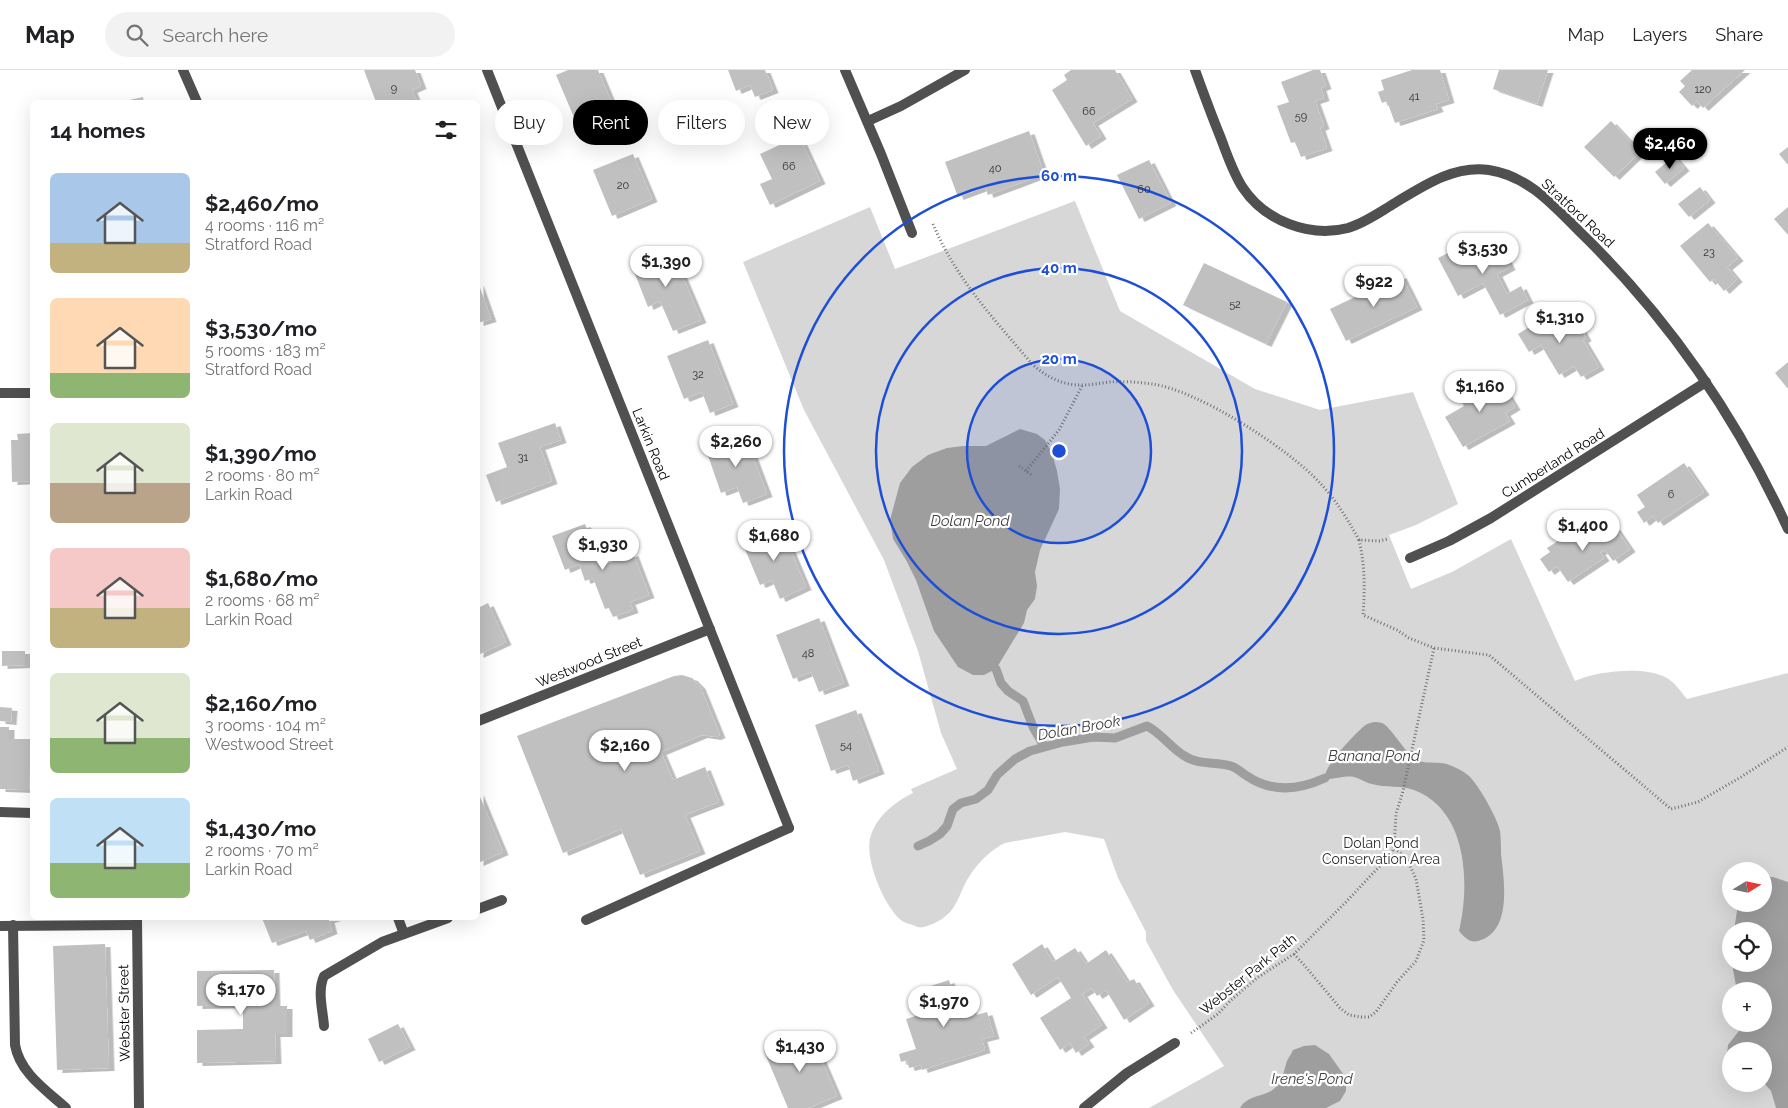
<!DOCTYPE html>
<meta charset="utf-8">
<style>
body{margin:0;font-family:Raleway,sans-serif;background:#f2f2f2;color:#202124;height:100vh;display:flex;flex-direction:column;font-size:19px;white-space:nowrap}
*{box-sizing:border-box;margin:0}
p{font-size:16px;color:#757577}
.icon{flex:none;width:28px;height:28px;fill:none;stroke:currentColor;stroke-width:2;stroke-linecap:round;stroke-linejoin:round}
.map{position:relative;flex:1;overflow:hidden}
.panel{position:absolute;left:30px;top:30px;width:450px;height:820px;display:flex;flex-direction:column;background:#fff;border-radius:8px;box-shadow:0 5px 20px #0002}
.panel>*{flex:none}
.banner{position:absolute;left:495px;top:30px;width:475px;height:45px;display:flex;gap:10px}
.needle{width:32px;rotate:80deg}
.buttons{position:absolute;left:1722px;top:792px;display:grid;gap:10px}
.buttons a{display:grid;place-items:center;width:50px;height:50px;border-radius:50%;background:#fff;box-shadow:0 5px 20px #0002;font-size:25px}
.price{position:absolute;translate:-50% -42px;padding:0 11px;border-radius:18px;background:#fff;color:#222;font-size:16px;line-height:32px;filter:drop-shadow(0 1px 2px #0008)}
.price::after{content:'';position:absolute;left:50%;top:30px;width:15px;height:11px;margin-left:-8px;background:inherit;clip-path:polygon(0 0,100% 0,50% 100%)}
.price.active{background:#000;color:#fff}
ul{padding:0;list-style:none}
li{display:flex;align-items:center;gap:15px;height:125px;padding:0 20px}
li span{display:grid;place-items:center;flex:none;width:140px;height:100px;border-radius:8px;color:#555}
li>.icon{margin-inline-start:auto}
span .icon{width:60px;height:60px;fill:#fffc;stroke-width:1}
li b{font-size:21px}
h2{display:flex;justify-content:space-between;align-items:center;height:60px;padding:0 20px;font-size:21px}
.pill{padding:0 18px;border-radius:22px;background:#fff;box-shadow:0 5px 20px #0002;font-size:18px;line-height:45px}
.pill.active{background:#000;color:#fff}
header{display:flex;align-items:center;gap:30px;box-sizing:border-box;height:70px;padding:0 25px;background:#fff;border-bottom:1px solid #e0e0e0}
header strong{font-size:24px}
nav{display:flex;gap:28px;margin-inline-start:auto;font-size:18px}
.search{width:350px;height:45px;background:#f2f2f2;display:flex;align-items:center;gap:12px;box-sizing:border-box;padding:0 18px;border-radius:28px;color:#757577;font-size:19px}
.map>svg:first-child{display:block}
.green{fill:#d7d7d7;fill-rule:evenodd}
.water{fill:#9e9e9e}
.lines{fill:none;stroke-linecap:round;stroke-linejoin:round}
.stream{stroke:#9e9e9e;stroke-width:9}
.building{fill:#c0c0c0;filter:url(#shadow)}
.path{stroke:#727272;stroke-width:3;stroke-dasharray:1 2.5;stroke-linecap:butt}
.service{stroke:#505050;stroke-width:10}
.minor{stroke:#505050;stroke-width:10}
.tertiary{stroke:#505050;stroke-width:10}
.ring{fill:none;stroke:#1d4ed8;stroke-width:2.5}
.labels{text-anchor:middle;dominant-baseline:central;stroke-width:4.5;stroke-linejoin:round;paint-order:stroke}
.number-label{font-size:11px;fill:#303030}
.street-label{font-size:14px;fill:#000;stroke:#fff}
.park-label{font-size:14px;fill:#2e2e2e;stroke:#fff}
.water-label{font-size:15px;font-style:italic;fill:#3f3f3f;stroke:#fff}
.centre{fill:#1d4ed8;stroke:#fff;stroke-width:2.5}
.ring-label{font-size:15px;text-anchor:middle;font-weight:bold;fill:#1d4ed8;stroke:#fff;stroke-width:4.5;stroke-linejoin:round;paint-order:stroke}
</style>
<header>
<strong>Map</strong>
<div class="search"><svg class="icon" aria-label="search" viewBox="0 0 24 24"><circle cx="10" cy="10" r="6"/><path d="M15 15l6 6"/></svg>Search here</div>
<nav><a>Map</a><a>Layers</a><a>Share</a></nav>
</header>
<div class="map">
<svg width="1788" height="1038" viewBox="0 0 1788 1038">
<defs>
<filter id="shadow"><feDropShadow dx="5.5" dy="3" stdDeviation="0" flood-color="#0004"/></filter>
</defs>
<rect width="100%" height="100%" fill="#fff"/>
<path class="green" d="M1075 131 1120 241 1255 319 1320 340 1413 322 1458 434 1416 455 1389 465 1411 519 1452 502 1511 469 1575 611C1597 601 1643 596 1665 607 1674 611 1681 622 1687 629L1788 603V1038H1149L1224 996 1173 920 1146 871V862L1118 808 1104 769 1065 762 1005 773C988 781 972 799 964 816 961 822 959 828 956 833 951 845 936 854 924 857 919 858 917 857 913 855 910 854 905 853 902 851 885 838 865 791 870 769 875 748 894 732 913 723L911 719 957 699 941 663 918 581 884 490 804 340 743 192 870 137 895 199ZM1731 801H1764V834H1731ZM1731 861H1764V894H1731ZM1731 921H1764V954H1731ZM1731 981H1764V1014H1731Z"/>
<g class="water">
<path d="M1020 359 1037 364 1045 370 1052 383 1057 401 1060 419 1059 439 1040 480 1035 502 1037 516 1035 529 1027 540 1024 553 996 599 984 605H973L958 597 934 561 916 510 906 490 893 469 890 450 900 413 912 397 928 385 947 378 963 376H986Z"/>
<path d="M1374 652C1377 652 1379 652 1382 653 1390 656 1405 682 1415 689 1423 694 1432 692 1441 693 1450 694 1462 700 1469 706 1478 714 1498 749 1500 761 1501 769 1501 777 1501 784 1504 810 1512 859 1481 870 1471 874 1466 869 1459 861 1470 815 1468 740 1414 720 1401 715 1386 718 1372 714 1366 713 1361 709 1354 707 1344 705 1330 711 1325 708 1323 697 1354 665 1363 657 1366 654 1370 653 1374 652Z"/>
<path d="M1764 807H1773L1788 812V1038H1776L1771 1021 1764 1013V981H1731V989L1727 984 1728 975 1742 957 1743 954H1764V921H1737L1732 894H1764V861H1734L1738 834H1764Z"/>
<path d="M1315 975 1329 984 1346 1008V1021L1340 1031 1326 1038H1240C1247 1026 1260 1027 1271 1021 1281 1015 1283 1005 1286 994 1287 989 1291 985 1293 980L1304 976Z"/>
</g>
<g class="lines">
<g class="stream">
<path d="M996 599 1001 613 1008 621 1023 631 1033 657 1044 676"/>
<path d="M918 776 929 771 940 764 947 756 953 739 961 733 976 729 988 720 997 705 1015 689 1030 681 1063 672 1093 667 1115 668 1147 656C1161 663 1170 677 1183 685 1199 696 1214 691 1231 696 1238 698 1241 703 1247 706 1272 723 1299 720 1325 708"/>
</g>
</g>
<g class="building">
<path d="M364 0H415L421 16 412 20 417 32H376Z"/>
<path d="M568 0H598L620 53 600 61 594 44 576 52 556 5Z"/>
<path d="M728 0H765L773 20 755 27 750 15 736 21Z"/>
<path d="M1071 0H1115L1132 29 1093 53 1101 66 1086 76 1052 20 1067 10 1064 5Z"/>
<path d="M1313 0H1320L1326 16 1321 18 1324 28 1315 31 1324 56 1320 58 1327 78 1301 87 1295 72 1291 73 1277 36 1289 32 1281 12Z"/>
<path d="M1412 0H1440L1449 30 1436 34 1438 39 1395 53 1387 31 1382 33 1378 22 1384 20 1381 10Z"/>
<path d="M1499 0H1548L1537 34 1493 19Z"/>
<path d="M1692 0H1745L1703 38 1697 31 1692 36 1679 22 1685 16 1680 11Z"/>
<path d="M143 27 144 32H120Z"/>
<path d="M1611 51 1640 82 1614 107 1584 77Z"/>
<path d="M1029 61 1044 104 988 125 985 117 958 127 945 92Z"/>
<path d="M799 66 820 111 770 135 760 114 772 109 760 84Z"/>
<path d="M1788 77V95L1779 84Z"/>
<path d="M633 84 652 129 612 146 593 100Z"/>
<path d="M1674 86 1684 98 1665 114 1655 102Z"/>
<path d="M1149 90 1171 133 1139 149 1117 105Z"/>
<path d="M1700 117 1710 130 1689 147 1678 134Z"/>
<path d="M1788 137V165L1774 149Z"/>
<path d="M1708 153 1738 188 1727 197 1737 209 1724 221 1714 209 1710 212 1680 176Z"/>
<path d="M1496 168 1510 197 1497 204 1507 224 1521 216 1528 230 1500 245 1483 213 1458 226 1438 188 1452 181 1456 189Z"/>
<path d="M670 177 701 250 673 261 660 231 648 237 631 194Z"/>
<path d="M1204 193 1287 232 1266 274 1183 235Z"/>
<path d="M1401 205 1417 237 1346 271 1330 239Z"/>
<path d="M478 212 491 249 478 253Z"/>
<path d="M1555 241 1561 251 1567 248 1577 263 1581 259 1586 268 1583 270 1599 297 1581 307 1574 296 1559 305 1541 275 1529 282 1518 264Z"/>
<path d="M708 270 733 334 710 343 702 322 684 329 667 286Z"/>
<path d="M1788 292V319L1775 303Z"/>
<path d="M1499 310 1515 337 1505 343 1510 351 1463 377 1445 347 1464 336 1459 326 1476 316 1480 322Z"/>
<path d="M555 353 561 370 540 377 552 411 496 432 486 405 507 397 498 373Z"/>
<path d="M32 363V411L12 412 11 370H18L17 364Z"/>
<path d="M744 363 767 424 743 433 737 417 721 423 705 377Z"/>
<path d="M1684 393 1704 422 1658 453 1653 446 1644 453 1637 442 1645 437 1637 425Z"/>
<path d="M585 454 601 496 633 483 649 525 630 532 633 540 613 547 609 538 605 539 593 508 585 511 579 494 565 500 552 466Z"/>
<path d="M780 455 806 517 780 529 772 510 760 515 742 472Z"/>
<path d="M1583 455 1594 471 1615 457 1630 479 1613 491 1605 480 1600 482 1604 488 1568 512 1557 496 1549 502 1540 489 1550 482 1547 478Z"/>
<path d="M488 533 506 572 478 585V538Z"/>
<path d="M819 548 844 613 819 622 811 602 793 609 776 565Z"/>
<path d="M2 581H25V595L2 596Z"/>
<path d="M682 605 692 608 700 616 720 665 716 667 702 665 661 682 673 710 705 697 719 732 685 745 700 781 640 805 621 759 563 783 517 666 674 606Z"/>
<path d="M0 637 12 638 11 652 0 651Z"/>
<path d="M856 640 879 701 853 711 848 695 831 701 815 655Z"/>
<path d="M0 657H9V669H32V700H30L29 720 0 719Z"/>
<path d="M478 722 503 782 478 793Z"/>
<path d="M262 848H336L329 850 332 861 310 870 306 861 272 873Z"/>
<path d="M105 874 109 998 57 1000 53 876Z"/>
<path d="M1042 874 1053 892 1075 878 1086 894 1106 880 1127 912 1134 909 1149 933 1124 950 1106 920 1097 926 1092 918 1082 924 1102 955 1084 967 1089 974 1076 983 1070 973 1060 980 1040 948 1071 928 1058 907 1031 925 1012 894Z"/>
<path d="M274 900 275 936H287V964H275L276 991 197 993V960L243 959V935L197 936V901Z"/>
<path d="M949 910 956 933 968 930 973 946 987 942 994 966 982 969 985 980 922 1000 921 995 909 998 907 990 901 992 899 984 916 979 906 949 919 945 912 922Z"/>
<path d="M398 954 410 977 379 992 368 969Z"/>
<path d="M809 961 837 1026 808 1038H788L764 981Z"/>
</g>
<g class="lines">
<g class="path">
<path d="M933 154C956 209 994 249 1032 294 1046 307 1064 316 1083 315 1092 315 1101 313 1110 312 1123 311 1138 312 1152 314 1198 320 1289 379 1320 413 1336 430 1348 450 1359 470L1379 471 1388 469"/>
<path d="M1019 396 1033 406"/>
<path d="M1026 401 1059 360 1082 316"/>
<path d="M1359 470C1365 495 1365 520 1363 545L1397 560 1409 568 1434 578 1489 585 1671 739 1698 732 1741 707 1788 677"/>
<path d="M1294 884 1305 896 1340 938 1349 945 1361 947H1369L1376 942 1397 912 1416 891 1424 870 1423 849 1416 809 1406 787 1394 778"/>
<path d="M1191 963 1218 944 1231 930 1257 908 1294 884 1346 832 1391 784 1394 778 1396 744 1403 721 1434 578"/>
</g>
<g class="service">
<path d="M0 742 32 743"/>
<path d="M478 839 502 830"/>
<path d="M398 848 404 864"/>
<path d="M586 850 789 758"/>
<path d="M13 855 15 975C20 1003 46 1020 66 1038"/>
<path d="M0 856 137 855"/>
<path d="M324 956C323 941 317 921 324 906L382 872 448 848"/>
</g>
<g class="minor">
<path d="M487 0 789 758"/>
<path d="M845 0 881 84 912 163"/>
<path d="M1195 0C1203 22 1211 44 1220 66 1227 84 1233 103 1243 118 1265 151 1310 168 1348 158 1365 153 1380 142 1395 133 1423 116 1454 95 1489 100 1528 106 1553 135 1579 161 1667 246 1737 348 1788 459"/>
<path d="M868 51 901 36 965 0"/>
<path d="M0 323H32"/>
<path d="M1410 488 1449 471 1491 448 1706 312"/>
<path d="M478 651 710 559"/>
<path d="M1084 1038 1127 1003 1175 973"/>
</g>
<g class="tertiary">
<path d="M183 0 197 32"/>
<path d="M137 848 139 1038"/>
</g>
</g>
<circle cx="1059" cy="381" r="92" fill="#1d4ed8" fill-opacity=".12"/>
<g class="ring">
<circle cx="1059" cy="381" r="92"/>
<circle cx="1059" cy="381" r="183"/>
<circle cx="1059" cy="381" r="275"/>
</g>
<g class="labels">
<g class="number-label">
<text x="394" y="18">9</text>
<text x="1703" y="19">120</text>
<text x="1414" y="26">41</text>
<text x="1089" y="41">66</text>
<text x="1301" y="46">59</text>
<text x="789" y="96">66</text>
<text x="995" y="98">40</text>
<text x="623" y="115">20</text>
<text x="1144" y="119">60</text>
<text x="1709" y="182">23</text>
<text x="1235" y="234">52</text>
<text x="698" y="304">32</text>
<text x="523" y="387">31</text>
<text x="1671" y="424">6</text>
<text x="808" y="583">48</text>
<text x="846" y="675">54</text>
</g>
<g class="street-label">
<text transform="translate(1578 143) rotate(43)">Stratford Road</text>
<text transform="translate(651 374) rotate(68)">Larkin Road</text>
<text transform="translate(1553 393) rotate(-32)">Cumberland Road</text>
<text transform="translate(589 592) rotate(-22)">Westwood Street</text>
<text transform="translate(1248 904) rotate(-39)">Webster Park Path</text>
<text transform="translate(124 943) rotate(-91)">Webster Street</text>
</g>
<g class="park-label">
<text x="1381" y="773">Dolan Pond<tspan x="1381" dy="16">Conservation Area</tspan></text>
</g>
<g class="water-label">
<text x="970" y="451">Dolan Pond</text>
<text transform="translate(1079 658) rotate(-10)">Dolan Brook</text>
<text x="1374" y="686">Banana Pond</text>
<text x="1312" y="1009">Irene's Pond</text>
</g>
</g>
<circle cx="1059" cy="381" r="8" class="centre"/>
<g class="ring-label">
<text x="1059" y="111">60 m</text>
<text x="1059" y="203">40 m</text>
<text x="1059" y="294">20 m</text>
</g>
</svg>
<div class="buttons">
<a><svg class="needle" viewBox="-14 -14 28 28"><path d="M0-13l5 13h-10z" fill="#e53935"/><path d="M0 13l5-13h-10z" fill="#757577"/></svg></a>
<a><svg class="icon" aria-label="locate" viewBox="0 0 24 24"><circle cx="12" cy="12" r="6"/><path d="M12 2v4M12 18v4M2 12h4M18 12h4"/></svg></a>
<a>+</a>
<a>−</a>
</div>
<b class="price active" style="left:1670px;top:100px">$2,460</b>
<b class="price" style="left:1483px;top:205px">$3,530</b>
<b class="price" style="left:666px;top:218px">$1,390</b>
<b class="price" style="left:1374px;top:238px">$922</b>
<b class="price" style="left:1560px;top:274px">$1,310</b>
<b class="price" style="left:1480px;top:343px">$1,160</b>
<b class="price" style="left:736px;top:398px">$2,260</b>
<b class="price" style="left:1583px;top:482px">$1,400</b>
<b class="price" style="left:774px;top:492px">$1,680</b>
<b class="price" style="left:603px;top:501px">$1,930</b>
<b class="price" style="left:625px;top:702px">$2,160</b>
<b class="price" style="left:241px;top:946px">$1,170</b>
<b class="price" style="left:944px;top:958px">$1,970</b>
<b class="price" style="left:800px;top:1003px">$1,430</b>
<div class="banner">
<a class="pill">Buy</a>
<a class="pill active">Rent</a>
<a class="pill">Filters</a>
<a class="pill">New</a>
</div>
<section class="panel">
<h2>14 homes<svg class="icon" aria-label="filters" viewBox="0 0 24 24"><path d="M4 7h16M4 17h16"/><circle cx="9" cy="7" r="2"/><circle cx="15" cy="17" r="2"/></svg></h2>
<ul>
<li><span style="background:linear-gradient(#a9c7e8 70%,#c2b280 0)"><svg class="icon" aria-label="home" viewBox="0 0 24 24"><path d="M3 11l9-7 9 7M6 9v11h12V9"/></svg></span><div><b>$2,460/mo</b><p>4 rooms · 116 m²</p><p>Stratford Road</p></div></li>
<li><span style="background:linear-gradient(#ffd9b3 75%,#8fb573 0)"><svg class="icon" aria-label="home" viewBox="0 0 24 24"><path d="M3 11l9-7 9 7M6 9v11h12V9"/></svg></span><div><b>$3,530/mo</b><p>5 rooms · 183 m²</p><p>Stratford Road</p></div></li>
<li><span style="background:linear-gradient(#dfe7d0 60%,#b9a48a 0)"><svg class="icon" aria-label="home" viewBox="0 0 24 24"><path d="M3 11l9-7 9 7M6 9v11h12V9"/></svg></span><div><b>$1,390/mo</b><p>2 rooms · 80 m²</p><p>Larkin Road</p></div></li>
<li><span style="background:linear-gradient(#f6c9c9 60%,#c2b280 0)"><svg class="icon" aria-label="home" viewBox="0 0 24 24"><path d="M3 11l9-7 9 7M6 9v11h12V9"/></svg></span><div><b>$1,680/mo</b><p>2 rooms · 68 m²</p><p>Larkin Road</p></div></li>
<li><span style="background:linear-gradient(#dfe7d0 65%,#8fb573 0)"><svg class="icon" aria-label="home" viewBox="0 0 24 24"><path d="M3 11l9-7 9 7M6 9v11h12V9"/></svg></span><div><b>$2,160/mo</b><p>3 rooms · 104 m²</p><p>Westwood Street</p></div></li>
<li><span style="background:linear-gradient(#bfe0f5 65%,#8fb573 0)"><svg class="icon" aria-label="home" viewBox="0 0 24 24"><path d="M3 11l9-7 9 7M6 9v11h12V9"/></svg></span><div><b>$1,430/mo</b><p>2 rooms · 70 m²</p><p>Larkin Road</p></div></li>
</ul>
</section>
</div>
